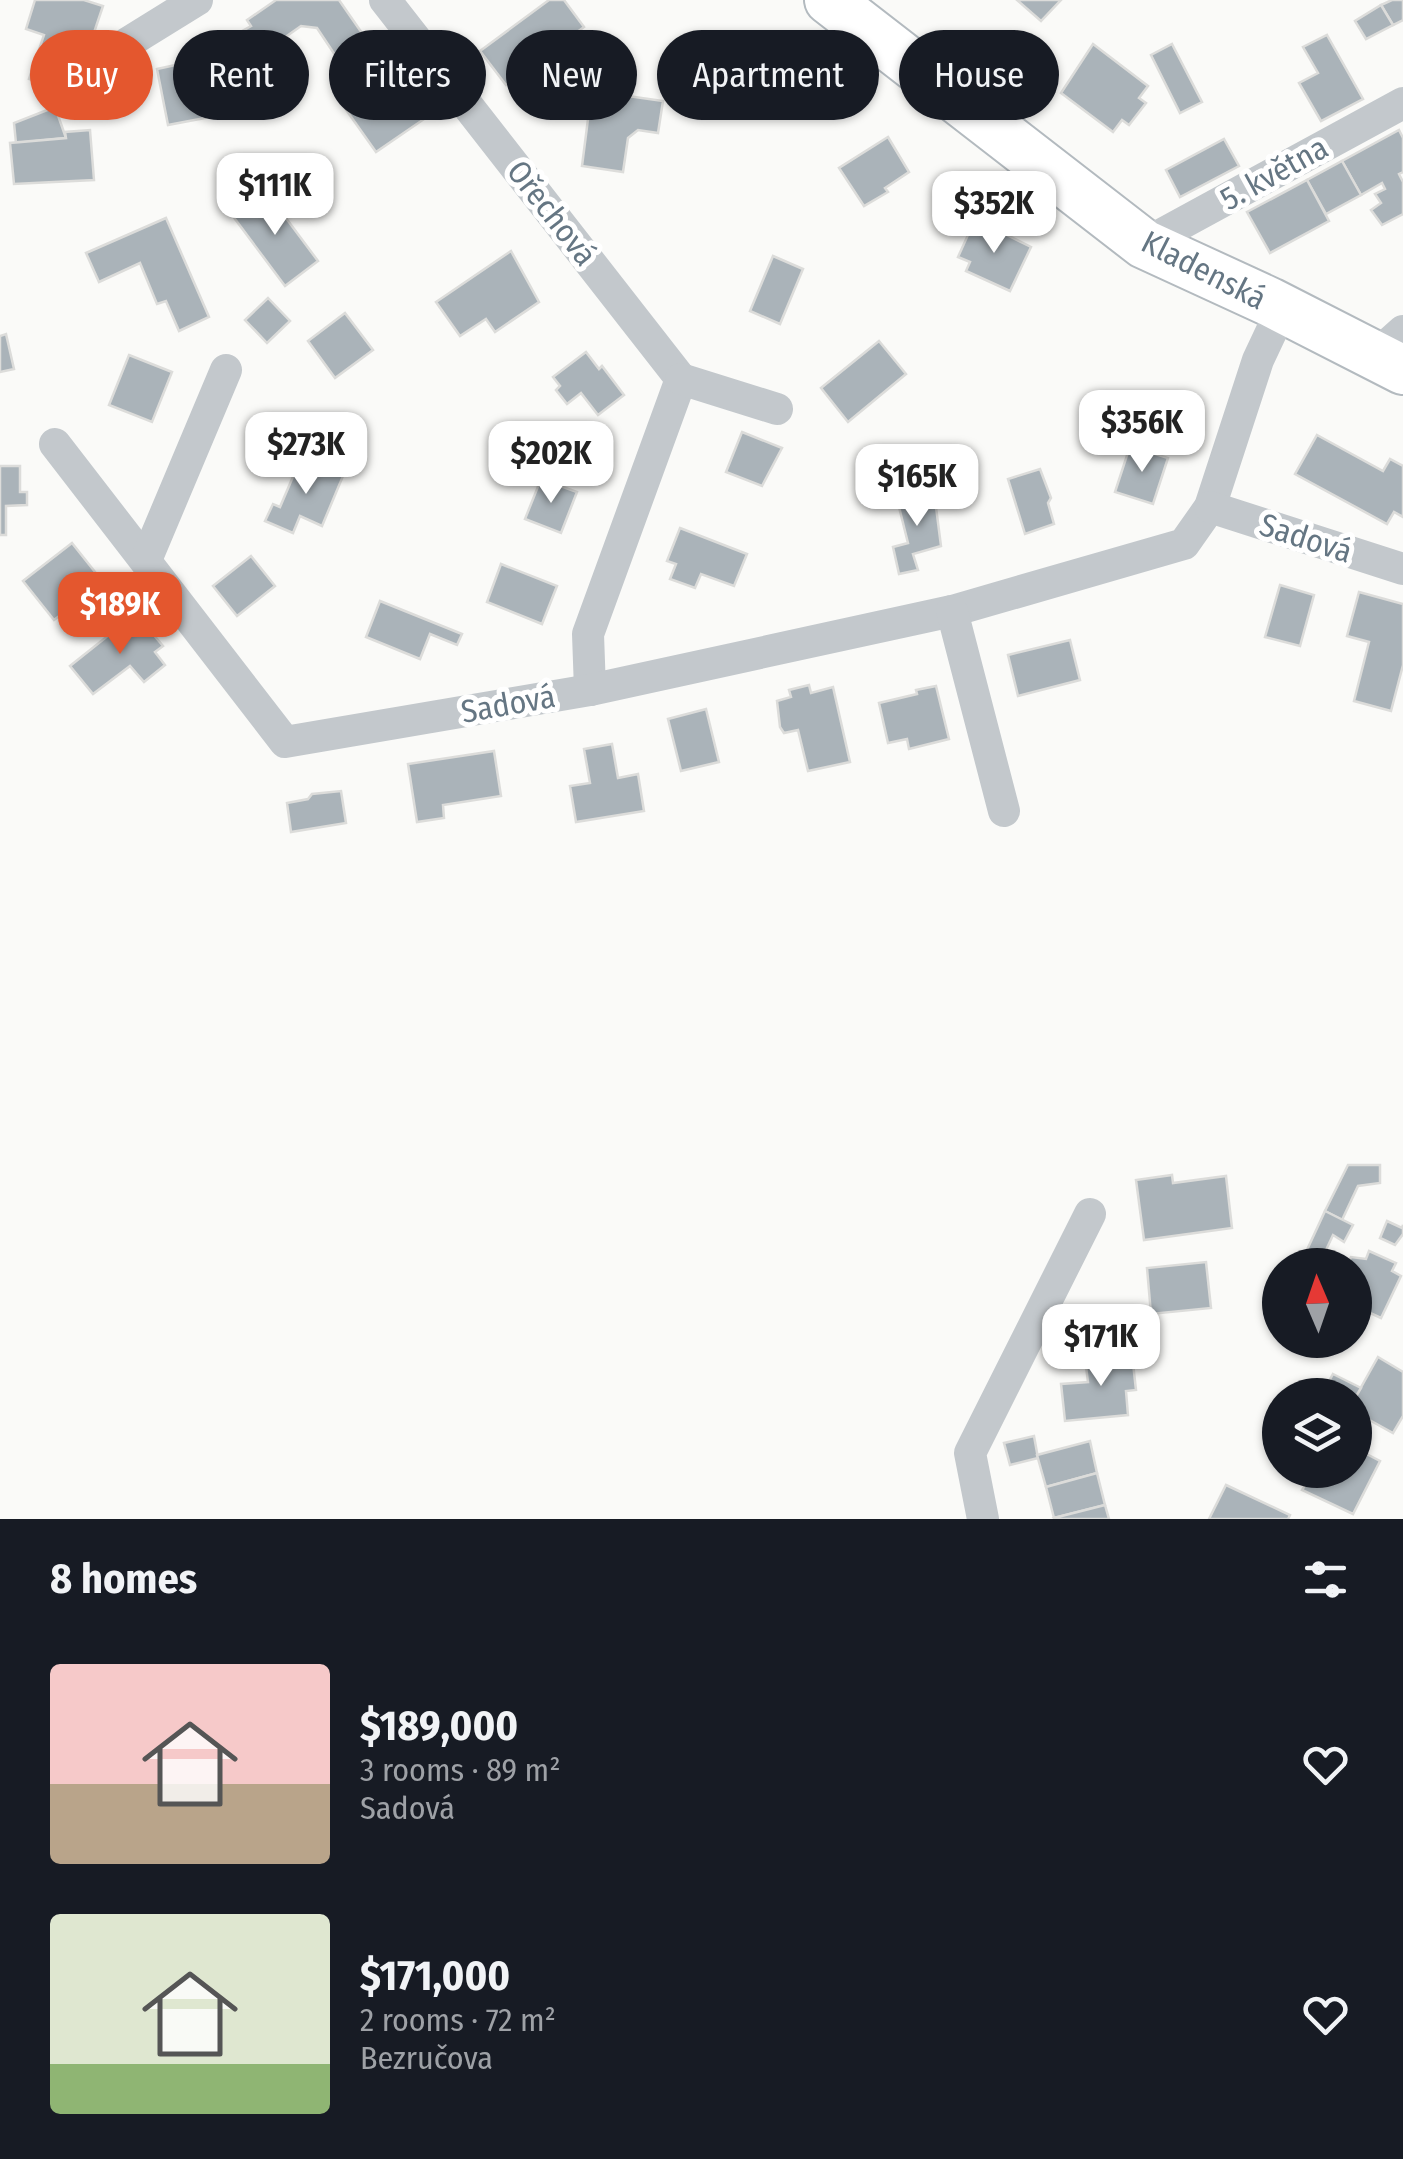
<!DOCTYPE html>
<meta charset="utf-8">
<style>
body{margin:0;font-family:"Fira Sans Condensed",sans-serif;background:#242831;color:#f1f3f6;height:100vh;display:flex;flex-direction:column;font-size:38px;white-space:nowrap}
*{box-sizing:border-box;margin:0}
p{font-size:32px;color:#9ea1a6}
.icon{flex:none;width:55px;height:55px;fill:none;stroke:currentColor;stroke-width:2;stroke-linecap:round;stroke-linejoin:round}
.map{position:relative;height:1519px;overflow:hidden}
.details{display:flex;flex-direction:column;background:#171b24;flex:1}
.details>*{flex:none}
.hud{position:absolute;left:30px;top:30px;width:1345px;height:90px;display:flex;gap:20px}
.needle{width:65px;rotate:358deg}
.buttons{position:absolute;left:1262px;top:1248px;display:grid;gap:20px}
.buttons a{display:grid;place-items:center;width:110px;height:110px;border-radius:50%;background:#171b24;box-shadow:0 2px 8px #0004;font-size:50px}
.price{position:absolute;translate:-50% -85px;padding:0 22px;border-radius:20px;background:#fff;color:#222;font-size:32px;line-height:65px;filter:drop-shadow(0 2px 5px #0008)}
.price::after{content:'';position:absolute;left:50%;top:60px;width:30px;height:22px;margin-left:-15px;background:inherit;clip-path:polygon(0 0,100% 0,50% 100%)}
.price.on{background:#e4572e;color:#fff}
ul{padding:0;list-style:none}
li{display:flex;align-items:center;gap:30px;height:250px;padding:0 50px}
li span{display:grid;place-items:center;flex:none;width:280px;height:200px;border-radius:10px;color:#555}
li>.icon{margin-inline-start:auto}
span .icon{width:120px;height:120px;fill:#fffc;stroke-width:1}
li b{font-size:42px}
h2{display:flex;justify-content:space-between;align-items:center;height:120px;padding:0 50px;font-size:42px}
.pill{padding:0 35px;border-radius:45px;background:#171b24;box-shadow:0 2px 8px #0004;font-size:35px;line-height:90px}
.pill.on{background:#e4572e;color:#fff}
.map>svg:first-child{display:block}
.building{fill:#aab3b9;stroke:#dcdcda;stroke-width:2.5}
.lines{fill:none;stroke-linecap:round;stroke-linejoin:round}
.secondary-casing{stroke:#b3babf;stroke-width:52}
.street{stroke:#c3c8cc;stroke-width:32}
.secondary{stroke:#fff;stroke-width:48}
.labels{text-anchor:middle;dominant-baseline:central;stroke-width:10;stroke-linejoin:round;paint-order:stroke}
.street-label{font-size:32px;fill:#657683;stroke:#fff}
</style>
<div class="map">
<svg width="1403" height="1519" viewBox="0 0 1403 1519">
<rect width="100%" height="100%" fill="#fafaf8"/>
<g class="building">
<path d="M35 0H84L103 6 79 77 54 87 29 79 44 35 26 29Z"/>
<path d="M276 0H339L364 36 335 55 317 28 301 26 277 43 280 51 259 66 237 34 251 26 247 20Z"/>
<path d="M549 0H564L584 27 506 85 480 51Z"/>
<path d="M1017 0H1061L1041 21Z"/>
<path d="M1392 0H1403V20L1393 25 1381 5Z"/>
<path d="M1381 5 1393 25 1366 39 1355 21Z"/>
<path d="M1327 35 1363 99 1321 121 1299 83 1318 73 1303 47Z"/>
<path d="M1093 44 1148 86 1139 98 1146 103 1129 125 1122 120 1113 132 1061 93Z"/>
<path d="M1172 44 1202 102 1180 113 1151 55Z"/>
<path d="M194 61 197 76 213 73 221 111 204 114 205 118 168 125 157 69Z"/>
<path d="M382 77 404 110 417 102 427 117 376 152 342 104Z"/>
<path d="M621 95 663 101 658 133 638 130 628 138 623 172 582 166 588 119Z"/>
<path d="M55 107 66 138 16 143 14 123Z"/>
<path d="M90 130 94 180 14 184 10 143 66 138 65 132Z"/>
<path d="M1399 130 1403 138V172L1399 174 1403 182V214L1382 225 1371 210 1381 203 1375 194 1385 189 1382 183 1361 195 1342 161Z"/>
<path d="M888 137 909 172 885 188 888 192 864 206 839 168Z"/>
<path d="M1224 139 1239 166 1180 197 1166 170Z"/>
<path d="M1342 161 1361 195 1326 214 1307 180Z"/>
<path d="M1307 180 1329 221 1270 253 1247 212Z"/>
<path d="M265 190 318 261 285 286 232 215Z"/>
<path d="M166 218 209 317 179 331 166 301 157 304 140 263 99 282 86 253Z"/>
<path d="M972 226 984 231 986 227 995 229 1031 247 1010 291 966 271 970 262 958 257Z"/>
<path d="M511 251 539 302 495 332 486 319 460 336 436 302Z"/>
<path d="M773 256 803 269 780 324 750 311Z"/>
<path d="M268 298 290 321 267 343 245 320Z"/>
<path d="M345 313 373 350 335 378 308 341Z"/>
<path d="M6 334 14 369 0 372V336Z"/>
<path d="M879 341 906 374 848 422 821 388Z"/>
<path d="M586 352 599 369 602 366 624 395 598 415 581 393 567 404 556 390 560 386 553 377Z"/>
<path d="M129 355 172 372 152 422 109 405Z"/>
<path d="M742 432 782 448 762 486 726 472Z"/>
<path d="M1317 435 1383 471 1390 459 1403 466V517L1394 512 1387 524 1295 474Z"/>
<path d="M1130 446 1168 458 1153 504 1115 492Z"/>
<path d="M301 458 343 476 322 526 300 516 293 533 265 521 273 504 280 507Z"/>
<path d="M0 466H20V492H27V505L6 506V535H0Z"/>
<path d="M1040 469 1051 498 1048 503 1054 524 1025 534 1008 479Z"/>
<path d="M541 479 577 492 561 533 525 519Z"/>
<path d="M929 490 936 507 941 546 913 554 918 570 899 574 893 547 908 543 897 499Z"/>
<path d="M680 528 747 554 734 586 701 574 695 588 670 579 676 564 667 561Z"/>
<path d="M72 543 103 582 54 620 23 581Z"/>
<path d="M251 556 275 586 237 616 213 586Z"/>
<path d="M501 564 557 586 542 624 487 602Z"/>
<path d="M1280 585 1314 595 1300 646 1265 637Z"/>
<path d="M1359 592 1403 604V665L1391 711 1354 701 1369 642 1347 636Z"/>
<path d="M380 601 462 634 457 645 430 634 420 659 366 637Z"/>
<path d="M129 619 140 633 147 627 163 646 155 652 165 665 144 682 130 666 93 694 70 666Z"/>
<path d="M1070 640 1080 680 1018 696 1008 655Z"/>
<path d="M809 685 811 693 833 687 850 762 808 771 798 730 784 733 780 727 777 701 791 697 789 690Z"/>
<path d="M936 686 949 739 909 749 907 739 888 743 879 703 917 694 916 690Z"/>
<path d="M706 709 719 762 681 771 668 719Z"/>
<path d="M612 744 618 778 638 774 644 811 576 822 570 786 590 783 584 749Z"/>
<path d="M494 751 501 796 443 805 444 818 417 822 408 764Z"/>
<path d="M341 791 346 823 291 832 287 803 308 799 312 794Z"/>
<path d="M1348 1165H1380V1183L1358 1186 1342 1220 1325 1211Z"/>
<path d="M1172 1175 1173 1183 1226 1176 1232 1228 1144 1240 1136 1180Z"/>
<path d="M1325 1211 1353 1225 1344 1242 1333 1235 1319 1265H1300Z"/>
<path d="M1387 1221 1402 1228 1403 1225V1234L1395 1245 1380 1238Z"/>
<path d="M1369 1251 1396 1263 1392 1271 1401 1276 1381 1318 1355 1306V1265H1347L1351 1257 1366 1259Z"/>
<path d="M1206 1262 1211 1308 1151 1314 1147 1268Z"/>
<path d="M1132 1354 1136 1390 1126 1391 1128 1415 1065 1421 1061 1384 1088 1382 1085 1359Z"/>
<path d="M1378 1357 1403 1372V1416L1393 1433 1355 1412V1398Z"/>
<path d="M1333 1374 1361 1388 1355 1398V1395L1322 1394Z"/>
<path d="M1034 1436 1038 1458 1010 1465 1004 1443Z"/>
<path d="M1090 1441 1097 1473 1046 1487 1037 1455Z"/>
<path d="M1355 1448 1380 1461 1353 1514 1302 1490 1315 1470H1355Z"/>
<path d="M1097 1473 1105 1505 1054 1518 1046 1487Z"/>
<path d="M1226 1485 1290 1515 1288 1519H1209Z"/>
<path d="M1105 1505 1109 1519H1055L1054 1518Z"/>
</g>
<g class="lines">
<defs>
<path id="secondary" d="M829 0 1144 244 1270 302 1403 370"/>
</defs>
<use href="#secondary" class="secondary-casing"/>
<g class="street">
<path d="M385 0 681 379 588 634 590 690"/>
<path d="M121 47 197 0"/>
<path d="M1144 244 1403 103"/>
<path d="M1375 356 1403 331"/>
<path d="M681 379 777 409"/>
<path d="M55 444 285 742 590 690 952 611 1184 544 1210 507 1258 360 1282 309"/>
<path d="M1210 507 1403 569"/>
<path d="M146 560 226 370"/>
<path d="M952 611 1004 811"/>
<path d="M983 1519 970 1453 1090 1214"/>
</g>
<use href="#secondary" class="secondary"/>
</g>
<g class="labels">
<g class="street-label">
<text transform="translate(1274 173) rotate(-29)">5. května</text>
<text transform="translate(552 213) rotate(52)">Ořechová</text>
<text transform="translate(1204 270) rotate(27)">Kladenská</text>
<text transform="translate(1306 538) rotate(18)">Sadová</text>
<text transform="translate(508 704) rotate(-10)">Sadová</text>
</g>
</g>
</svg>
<div class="buttons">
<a><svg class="needle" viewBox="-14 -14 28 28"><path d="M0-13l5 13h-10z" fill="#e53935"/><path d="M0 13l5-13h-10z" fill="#9ea1a6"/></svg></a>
<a><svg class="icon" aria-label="layers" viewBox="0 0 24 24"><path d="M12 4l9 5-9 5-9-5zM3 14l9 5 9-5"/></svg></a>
</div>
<b class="price" style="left:275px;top:238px">$111K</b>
<b class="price" style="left:994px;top:256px">$352K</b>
<b class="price" style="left:1142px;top:475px">$356K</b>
<b class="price" style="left:306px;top:497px">$273K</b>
<b class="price" style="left:551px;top:506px">$202K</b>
<b class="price" style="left:917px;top:529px">$165K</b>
<b class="price on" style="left:120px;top:657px">$189K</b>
<b class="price" style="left:1101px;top:1389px">$171K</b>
<div class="hud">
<a class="pill on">Buy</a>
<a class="pill">Rent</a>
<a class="pill">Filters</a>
<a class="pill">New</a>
<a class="pill">Apartment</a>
<a class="pill">House</a>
</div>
</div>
<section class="details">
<h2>8 homes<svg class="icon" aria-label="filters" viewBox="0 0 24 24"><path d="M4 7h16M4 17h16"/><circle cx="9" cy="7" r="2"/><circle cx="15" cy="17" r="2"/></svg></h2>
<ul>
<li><span style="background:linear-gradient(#f6c9c9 60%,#b9a48a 0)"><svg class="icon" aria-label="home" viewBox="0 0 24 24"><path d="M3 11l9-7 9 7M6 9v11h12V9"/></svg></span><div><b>$189,000</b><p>3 rooms · 89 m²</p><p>Sadová</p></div><svg class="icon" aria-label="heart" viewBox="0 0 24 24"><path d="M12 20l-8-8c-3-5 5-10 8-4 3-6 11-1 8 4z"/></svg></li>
<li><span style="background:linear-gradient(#dfe7d0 75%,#8fb573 0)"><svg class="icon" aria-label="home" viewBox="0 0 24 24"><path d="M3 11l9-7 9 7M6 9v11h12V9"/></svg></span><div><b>$171,000</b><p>2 rooms · 72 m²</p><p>Bezručova</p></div><svg class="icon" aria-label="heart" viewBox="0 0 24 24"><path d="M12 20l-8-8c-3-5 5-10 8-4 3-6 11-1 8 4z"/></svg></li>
</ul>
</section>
